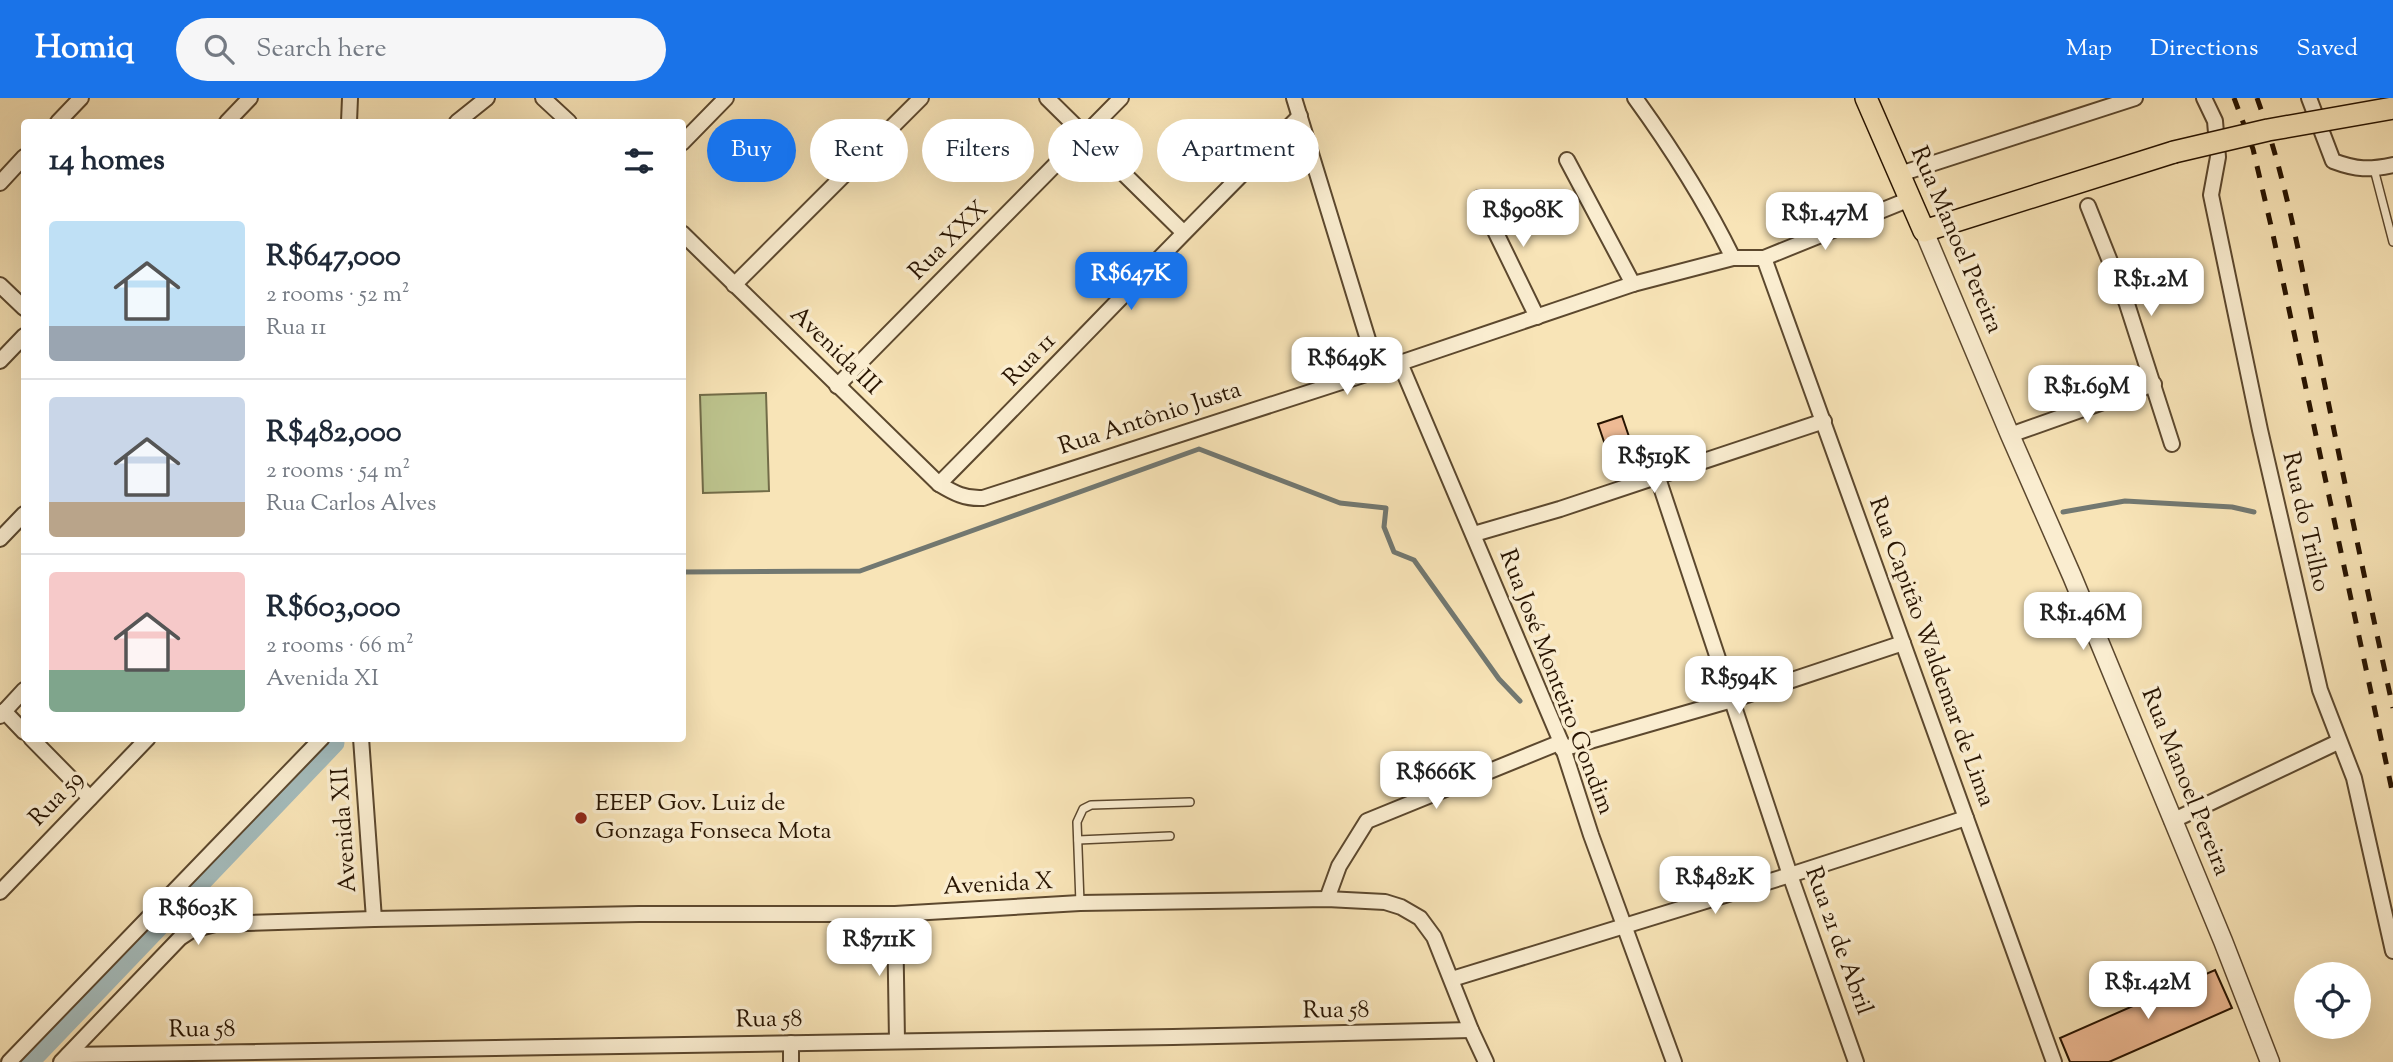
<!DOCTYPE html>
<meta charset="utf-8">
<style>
body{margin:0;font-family:"Sorts Mill Goudy",serif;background:#f6f6f7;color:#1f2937;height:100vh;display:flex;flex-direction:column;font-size:26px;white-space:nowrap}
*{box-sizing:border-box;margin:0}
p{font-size:23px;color:#747a83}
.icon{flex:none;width:38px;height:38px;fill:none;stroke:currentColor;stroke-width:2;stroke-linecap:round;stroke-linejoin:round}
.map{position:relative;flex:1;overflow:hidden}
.details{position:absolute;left:21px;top:21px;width:665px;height:623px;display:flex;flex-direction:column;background:#fff;border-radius:7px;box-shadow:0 7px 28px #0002}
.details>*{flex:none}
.banner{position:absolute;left:707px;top:21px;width:665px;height:63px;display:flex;gap:14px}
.fabs{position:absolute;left:2294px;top:864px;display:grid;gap:14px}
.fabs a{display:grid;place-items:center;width:77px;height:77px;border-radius:50%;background:#fff;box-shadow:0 7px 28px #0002;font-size:35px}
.price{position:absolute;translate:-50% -60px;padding:0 16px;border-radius:14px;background:#fff;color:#222;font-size:23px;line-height:46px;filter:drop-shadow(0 2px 4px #0008)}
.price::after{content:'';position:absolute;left:50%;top:42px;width:21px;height:16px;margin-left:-10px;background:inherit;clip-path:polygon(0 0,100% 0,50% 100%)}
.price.current{background:#1a73e8;color:#fff}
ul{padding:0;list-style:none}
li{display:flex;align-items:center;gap:21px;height:175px;padding:0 28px}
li+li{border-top:2px solid #e0e1e3}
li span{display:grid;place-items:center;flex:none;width:196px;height:140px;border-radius:7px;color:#555}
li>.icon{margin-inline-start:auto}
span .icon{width:84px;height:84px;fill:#fffc;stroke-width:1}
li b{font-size:30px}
h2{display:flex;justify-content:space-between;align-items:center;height:84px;padding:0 28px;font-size:30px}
.tag{padding:0 24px;border-radius:32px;background:#fff;box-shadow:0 7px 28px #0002;font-size:24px;line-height:63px}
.tag.current{background:#1a73e8;color:#fff}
header{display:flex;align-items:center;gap:42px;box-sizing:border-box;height:98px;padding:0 35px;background:#1a73e8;color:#fff}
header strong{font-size:33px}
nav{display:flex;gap:38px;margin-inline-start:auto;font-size:24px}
.search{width:490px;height:63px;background:#f6f6f7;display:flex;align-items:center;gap:18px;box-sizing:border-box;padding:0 24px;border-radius:38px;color:#747a83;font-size:26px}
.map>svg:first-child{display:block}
.green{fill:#bdc48e;stroke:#726c48;stroke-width:2}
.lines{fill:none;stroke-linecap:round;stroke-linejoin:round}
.stream{stroke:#727871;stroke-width:5}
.canal{stroke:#a4bbbb;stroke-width:19}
.building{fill:#eeba94;stroke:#281401;stroke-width:2}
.service-casing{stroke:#5c482e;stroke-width:10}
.minor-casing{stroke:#5c482e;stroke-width:18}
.tertiary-casing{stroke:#5c482e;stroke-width:21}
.primary-casing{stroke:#281401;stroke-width:24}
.service{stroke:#faedd0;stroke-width:7}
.minor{stroke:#faedd0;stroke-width:14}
.tertiary{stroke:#faedd0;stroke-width:18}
.primary{stroke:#f8e4b7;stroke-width:21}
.rail{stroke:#281401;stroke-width:5;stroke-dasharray:12 12;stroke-linecap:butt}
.primary-bridge-casing{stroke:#281401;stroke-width:24;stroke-linecap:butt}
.primary-bridge{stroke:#f8e4b7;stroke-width:21}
.poi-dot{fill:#8f2418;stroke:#faedd0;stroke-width:2.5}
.labels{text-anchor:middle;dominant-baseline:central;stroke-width:7;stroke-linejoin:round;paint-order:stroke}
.street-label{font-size:24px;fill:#281401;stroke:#faedd0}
.poi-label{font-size:24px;fill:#281401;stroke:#faedd0;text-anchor:start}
</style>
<header>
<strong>Homiq</strong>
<div class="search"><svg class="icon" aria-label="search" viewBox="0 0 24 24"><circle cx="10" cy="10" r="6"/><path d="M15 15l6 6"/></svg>Search here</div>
<nav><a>Map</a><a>Directions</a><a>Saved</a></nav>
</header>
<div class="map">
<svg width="2393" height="964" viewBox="0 0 2393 964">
<rect width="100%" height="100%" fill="#f8e4b7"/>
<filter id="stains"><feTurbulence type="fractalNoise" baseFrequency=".00286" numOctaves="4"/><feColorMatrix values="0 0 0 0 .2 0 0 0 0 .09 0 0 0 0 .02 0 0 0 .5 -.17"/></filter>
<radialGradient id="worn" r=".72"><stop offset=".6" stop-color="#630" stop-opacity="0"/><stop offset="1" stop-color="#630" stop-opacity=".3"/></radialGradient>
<path class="green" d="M766 295 769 393 703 395 700 297Z"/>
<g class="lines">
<g class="stream">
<path d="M2063 414 2125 403 2232 409 2254 414"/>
<path d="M682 474 860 473 1199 351 1340 405 1386 410 1384 429 1394 454 1414 462 1499 581 1520 603"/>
</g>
<path class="canal" d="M30 964 335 645"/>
</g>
<g class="building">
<path d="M1622 318 1641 374 1617 382 1598 326Z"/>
<path d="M2215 872 2232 910 2109 964H2070L2060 940Z"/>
</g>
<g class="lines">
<defs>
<g id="service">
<path d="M2374 71 2393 144"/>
<path d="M1078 742 1170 738"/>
<path d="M1080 805 1077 724 1083 711 1091 707 1190 704"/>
</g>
<g id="minor">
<path d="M543 0 569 24"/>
<path d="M1047 0 1183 134"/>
<path d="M1294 0 1377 271"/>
<path d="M1635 0C1672 51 1705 103 1733 160"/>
<path d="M2204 0 2215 23 2218 59 2211 97 2260 332 2320 592 2354 680 2393 853"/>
<path d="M2309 0 2333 63C2357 72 2369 72 2393 67"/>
<path d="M58 24 81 0"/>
<path d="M227 24 250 0"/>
<path d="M349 24 350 0"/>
<path d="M457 24 487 0"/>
<path d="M682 45 726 0"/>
<path d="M1567 62 1633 186"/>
<path d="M1900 76 2135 0"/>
<path d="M0 85 24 59"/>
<path d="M1479 100 1537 219"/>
<path d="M2088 108 2127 206 2172 346"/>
<path d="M682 135 939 386C954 395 965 401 983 400L1400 265 1633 186 1733 160H1764L1910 101"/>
<path d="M1764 160 2054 964"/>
<path d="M0 187 24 210"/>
<path d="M734 187 921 0"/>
<path d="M0 263 24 238"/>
<path d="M1400 265 1561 644 1591 737 1674 964"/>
<path d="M837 288 1121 0"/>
<path d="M2010 337 2154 286"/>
<path d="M1657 377 1790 777 1856 964"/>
<path d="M939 386C1060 264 1178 139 1300 18"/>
<path d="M1474 436 1560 411 1824 323"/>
<path d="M0 441 24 416"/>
<path d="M4 613 24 634"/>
<path d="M0 618 24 592"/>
<path d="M31 640 90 700"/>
<path d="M361 640 374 821"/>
<path d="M1562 651 1732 602 1903 545"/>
<path d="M2172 723 2338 644"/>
<path d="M0 794 148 640"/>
<path d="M1327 801 1339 768 1367 723 1561 644"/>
<path d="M895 816 897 943"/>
<path d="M1452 881 1790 777 1966 720"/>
<path d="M68 957 1173 939 1471 932"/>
<path d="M9 964 322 640"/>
<path d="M61 964 180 840 192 832 215 826 374 821 639 816H895L1080 805 1327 801 1385 804 1401 809 1420 820 1434 839 1471 932 1486 964"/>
<path d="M791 964V945"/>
</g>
<path id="tertiary" d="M1924 133 2010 337 2072 478 2223 843 2270 964"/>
<path id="primary" d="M1866 0 1924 133 2174 54"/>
</defs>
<use href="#service" class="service-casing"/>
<use href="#minor" class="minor-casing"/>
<use href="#tertiary" class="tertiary-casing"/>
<use href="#primary" class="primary-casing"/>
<use href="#service" class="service"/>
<use href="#minor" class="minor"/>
<use href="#tertiary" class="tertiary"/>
<use href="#primary" class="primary"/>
<g class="rail">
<path d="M2234 0 2253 51 2272 132 2393 697"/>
<path d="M2257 0C2290 91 2305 188 2324 283 2346 392 2369 501 2393 610"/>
</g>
<defs>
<path id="primary-bridge" d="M2174 54 2268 32 2393 10"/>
</defs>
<use href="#primary-bridge" class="primary-bridge-casing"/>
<use href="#primary-bridge" class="primary-bridge"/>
</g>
<circle class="poi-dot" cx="581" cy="720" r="7"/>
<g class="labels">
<g class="street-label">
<text transform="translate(1956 142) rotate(67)">Rua Manoel Pereira</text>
<text transform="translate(949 143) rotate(-45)">Rua XXX</text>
<text transform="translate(835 253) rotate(44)">Avenida III</text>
<text transform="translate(1030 262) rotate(-46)">Rua 11</text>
<text transform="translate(1150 321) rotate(-18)">Rua Antônio Justa</text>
<text transform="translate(2305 424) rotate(77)">Rua do Trilho</text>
<text transform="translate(1931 554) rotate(70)">Rua Capitão Waldemar de Lima</text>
<text transform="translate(1556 584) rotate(69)">Rua José Monteiro Gondim</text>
<text transform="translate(2185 684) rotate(68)">Rua Manoel Pereira</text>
<text transform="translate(57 701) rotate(-46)">Rua 59</text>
<text transform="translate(345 732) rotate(-94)">Avenida XII</text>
<text transform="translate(998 787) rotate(-3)">Avenida X</text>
<text transform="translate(1838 843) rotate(70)">Rua 21 de Abril</text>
<text transform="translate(1336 913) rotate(-1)">Rua 58</text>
<text transform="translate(769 922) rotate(-1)">Rua 58</text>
<text transform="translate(202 932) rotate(-1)">Rua 58</text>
</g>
<g class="poi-label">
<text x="595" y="706">EEEP Gov. Luiz de<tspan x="595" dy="28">Gonzaga Fonseca Mota</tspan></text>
</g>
</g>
<rect width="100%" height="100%" filter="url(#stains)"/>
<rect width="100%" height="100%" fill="url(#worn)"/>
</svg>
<div class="fabs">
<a><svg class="icon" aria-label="locate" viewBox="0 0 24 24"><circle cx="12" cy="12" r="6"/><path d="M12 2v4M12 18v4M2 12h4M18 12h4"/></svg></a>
</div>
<b class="price" style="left:1523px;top:151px">R$908K</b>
<b class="price" style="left:1825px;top:154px">R$1.47M</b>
<b class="price current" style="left:1131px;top:214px">R$647K</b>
<b class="price" style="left:2151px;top:220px">R$1.2M</b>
<b class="price" style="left:1347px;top:299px">R$649K</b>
<b class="price" style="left:2087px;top:327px">R$1.69M</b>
<b class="price" style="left:1654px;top:397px">R$519K</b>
<b class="price" style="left:2083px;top:554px">R$1.46M</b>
<b class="price" style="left:1739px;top:618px">R$594K</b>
<b class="price" style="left:1436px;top:713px">R$666K</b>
<b class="price" style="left:1715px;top:818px">R$482K</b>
<b class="price" style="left:198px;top:849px">R$603K</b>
<b class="price" style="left:879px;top:880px">R$711K</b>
<b class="price" style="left:2148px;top:923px">R$1.42M</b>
<div class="banner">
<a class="tag current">Buy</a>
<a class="tag">Rent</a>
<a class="tag">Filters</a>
<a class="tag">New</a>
<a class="tag">Apartment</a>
</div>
<section class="details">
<h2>14 homes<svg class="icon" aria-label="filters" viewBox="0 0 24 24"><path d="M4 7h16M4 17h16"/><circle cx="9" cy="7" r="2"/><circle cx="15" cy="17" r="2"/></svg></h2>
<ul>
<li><span style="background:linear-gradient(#bfe0f5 75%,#9aa5b1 0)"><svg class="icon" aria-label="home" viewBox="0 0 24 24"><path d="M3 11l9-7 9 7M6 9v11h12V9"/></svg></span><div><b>R$647,000</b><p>2 rooms · 52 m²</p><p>Rua 11</p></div></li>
<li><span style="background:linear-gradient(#c9d6e8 75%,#b9a48a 0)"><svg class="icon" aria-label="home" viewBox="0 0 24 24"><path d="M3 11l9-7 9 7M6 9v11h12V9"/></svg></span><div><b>R$482,000</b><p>2 rooms · 54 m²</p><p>Rua Carlos Alves</p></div></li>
<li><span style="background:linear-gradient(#f6c9c9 70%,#7fa58c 0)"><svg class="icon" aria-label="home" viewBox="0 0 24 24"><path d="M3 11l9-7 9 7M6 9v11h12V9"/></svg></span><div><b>R$603,000</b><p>2 rooms · 66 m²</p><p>Avenida XI</p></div></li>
</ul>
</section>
</div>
